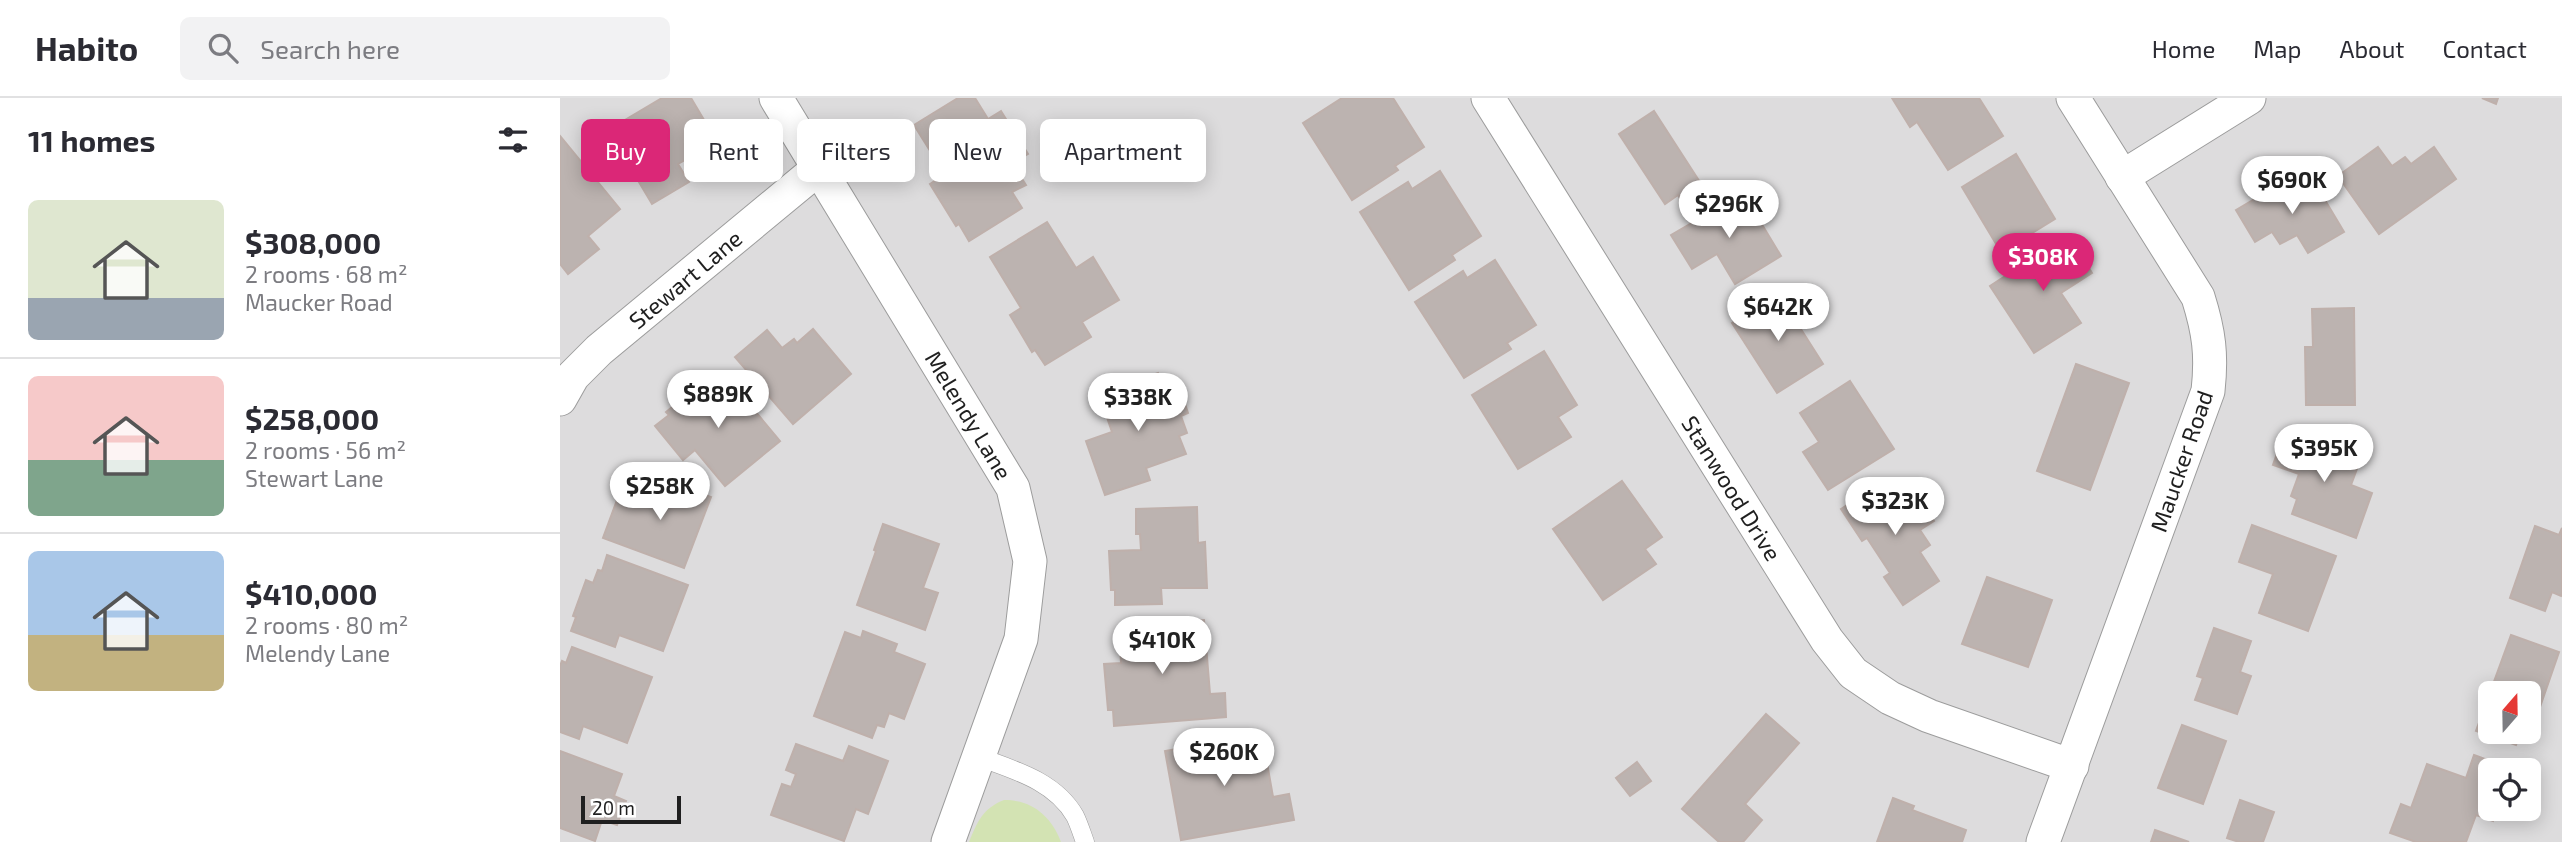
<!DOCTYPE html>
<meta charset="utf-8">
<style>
body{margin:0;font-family:"Exo 2",sans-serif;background:#f2f2f3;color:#2b2b33;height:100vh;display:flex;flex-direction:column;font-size:26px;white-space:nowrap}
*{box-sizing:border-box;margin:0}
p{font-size:23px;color:#7c7c81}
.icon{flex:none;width:38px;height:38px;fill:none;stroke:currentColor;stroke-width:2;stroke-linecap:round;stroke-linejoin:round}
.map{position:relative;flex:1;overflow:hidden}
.details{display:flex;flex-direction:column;background:#fff;width:560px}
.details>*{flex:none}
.banner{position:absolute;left:21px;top:21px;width:665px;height:63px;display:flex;gap:14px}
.needle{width:46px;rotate:20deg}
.buttons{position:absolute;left:1918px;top:583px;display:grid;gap:14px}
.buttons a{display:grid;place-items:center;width:63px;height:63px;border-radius:10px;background:#fff;box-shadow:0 4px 18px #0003;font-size:35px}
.scale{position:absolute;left:21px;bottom:18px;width:100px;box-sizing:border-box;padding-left:7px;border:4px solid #1f1f1f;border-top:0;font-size:19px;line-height:24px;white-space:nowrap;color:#1f1f1f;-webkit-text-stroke:5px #fff;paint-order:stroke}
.price{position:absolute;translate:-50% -60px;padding:0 16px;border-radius:24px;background:#fff;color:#222;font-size:23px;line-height:46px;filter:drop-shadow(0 2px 4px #0008)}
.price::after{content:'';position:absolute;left:50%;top:42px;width:21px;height:16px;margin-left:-10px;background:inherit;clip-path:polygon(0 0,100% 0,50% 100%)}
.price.on{background:#db2777;color:#fff}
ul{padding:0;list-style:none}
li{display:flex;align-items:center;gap:21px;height:175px;padding:0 28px}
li+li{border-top:2px solid #e1e1e2}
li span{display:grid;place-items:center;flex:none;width:196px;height:140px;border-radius:10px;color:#555}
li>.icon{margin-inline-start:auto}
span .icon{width:84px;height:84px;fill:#fffc;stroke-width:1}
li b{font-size:30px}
h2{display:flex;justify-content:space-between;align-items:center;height:84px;padding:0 28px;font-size:30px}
.tag{padding:0 24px;border-radius:10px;background:#fff;box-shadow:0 4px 18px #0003;font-size:24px;line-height:63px}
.tag.on{background:#db2777;color:#fff}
header{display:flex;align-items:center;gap:42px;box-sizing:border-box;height:98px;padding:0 35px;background:#fff;border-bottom:2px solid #e1e1e2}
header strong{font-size:33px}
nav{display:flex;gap:38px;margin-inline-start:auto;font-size:24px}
.search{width:490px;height:63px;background:#f2f2f3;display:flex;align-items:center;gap:18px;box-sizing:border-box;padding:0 24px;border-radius:10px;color:#7c7c81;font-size:26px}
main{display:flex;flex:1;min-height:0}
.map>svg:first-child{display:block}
.residential{fill:#dddcdd;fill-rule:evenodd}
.grass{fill:#d3e3b3}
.building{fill:#bcb3b0;stroke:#bfb0ab;stroke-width:2}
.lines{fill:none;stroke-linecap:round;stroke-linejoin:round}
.lane-casing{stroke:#9c9c9c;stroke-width:19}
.street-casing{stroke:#9c9c9c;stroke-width:35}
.lane{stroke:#fff;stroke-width:18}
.street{stroke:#fff;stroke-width:33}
.labels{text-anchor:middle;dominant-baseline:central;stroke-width:5;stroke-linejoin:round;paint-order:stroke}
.street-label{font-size:23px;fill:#1f1f1f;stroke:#fff}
</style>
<header>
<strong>Habito</strong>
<div class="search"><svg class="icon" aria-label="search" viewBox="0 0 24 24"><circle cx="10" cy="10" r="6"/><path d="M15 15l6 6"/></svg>Search here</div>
<nav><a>Home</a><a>Map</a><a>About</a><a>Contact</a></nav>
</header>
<main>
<section class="details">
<h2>11 homes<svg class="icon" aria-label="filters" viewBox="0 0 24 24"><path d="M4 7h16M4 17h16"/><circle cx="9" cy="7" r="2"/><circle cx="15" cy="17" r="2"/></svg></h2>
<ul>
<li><span style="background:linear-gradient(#dfe7d0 70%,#9aa5b1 0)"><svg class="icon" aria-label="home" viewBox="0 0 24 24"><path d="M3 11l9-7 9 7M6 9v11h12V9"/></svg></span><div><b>$308,000</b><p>2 rooms · 68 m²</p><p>Maucker Road</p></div></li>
<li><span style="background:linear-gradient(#f6c9c9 60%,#7fa58c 0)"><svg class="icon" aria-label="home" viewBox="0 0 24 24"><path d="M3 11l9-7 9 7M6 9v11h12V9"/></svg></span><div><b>$258,000</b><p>2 rooms · 56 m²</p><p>Stewart Lane</p></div></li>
<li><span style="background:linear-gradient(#a9c7e8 60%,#c2b280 0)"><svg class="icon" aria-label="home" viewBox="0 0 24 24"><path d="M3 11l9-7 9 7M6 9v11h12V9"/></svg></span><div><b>$410,000</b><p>2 rooms · 80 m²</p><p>Melendy Lane</p></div></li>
</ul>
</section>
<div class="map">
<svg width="2002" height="744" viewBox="0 0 2002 744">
<rect width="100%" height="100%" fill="#efebe7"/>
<path class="residential" d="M0 0H2002V744H0ZM1930 595H1969V634H1930ZM1930 672H1969V710H1930Z"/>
<path class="grass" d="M444 702C472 702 491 718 501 744H409C417 724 423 710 444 702Z"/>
<g class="building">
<path d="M102 0H131L157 44 118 66 129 84 92 106 48 32Z"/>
<path d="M398 0H415L428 21 441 13 468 56 452 65 466 87 452 94 462 110 409 143 399 126 396 128 370 86 391 72 389 68 382 72 354 27Z"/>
<path d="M782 0H833L864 49 835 68 838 72 792 102 743 25Z"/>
<path d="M1332 0H1419L1443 38 1388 72 1357 24 1350 29Z"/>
<path d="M1922 0H1938L1936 6Z"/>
<path d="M1094 13 1145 92 1123 106 1118 97 1105 106 1059 36Z"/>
<path d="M0 38 60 111 28 138 39 151 8 176 0 166Z"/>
<path d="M1818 49 1832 68 1845 59 1851 66 1874 49 1896 81 1819 136 1778 78Z"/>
<path d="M1456 56 1495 121 1441 154 1402 89Z"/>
<path d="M880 73 921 138 892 157 895 162 849 192 800 114 848 84 852 91Z"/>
<path d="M1750 77 1784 134 1748 155 1737 137 1720 146 1712 134 1695 144 1676 112 1708 93 1712 99Z"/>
<path d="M1183 95 1221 158 1175 186 1157 156 1132 171 1111 137Z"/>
<path d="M487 124 516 170 533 159 559 202 522 224 531 239 485 267 475 252 472 254 450 217 461 210 430 159Z"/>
<path d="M1508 137 1532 175 1501 195 1521 225 1474 255 1430 188Z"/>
<path d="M935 162 976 227 947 245 951 251 904 280 855 204 903 173 907 180Z"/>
<path d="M1218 195 1263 266 1217 295 1172 225Z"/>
<path d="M1794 210 1795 307H1746L1745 249H1753L1752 211Z"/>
<path d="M253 231 291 276 233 326 175 259 207 232 222 250 234 241 237 245Z"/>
<path d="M984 253 1017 307 998 319 1011 339 958 371 912 297Z"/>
<path d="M1516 266 1569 285 1530 392 1477 373Z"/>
<path d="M598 275 605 295 620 291 628 315 621 318 627 335 619 338 626 356 586 370 590 382 545 397 526 343 552 334 539 296Z"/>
<path d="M164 276 220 343 165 388 135 352 123 362 95 328 109 317 106 314 135 290 138 294 150 284 152 287Z"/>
<path d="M1290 283 1334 351 1268 392 1243 354 1259 344 1240 315Z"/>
<path d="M1725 333 1801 360 1791 387 1812 395 1796 440 1732 416 1737 401 1731 398 1739 376 1713 367Z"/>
<path d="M95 378 151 399 124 470 43 440 57 402 75 409 80 396 87 399Z"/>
<path d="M1326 382 1335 396 1343 391 1352 403 1358 399 1374 423 1360 432 1370 447 1360 454 1379 483 1343 507 1324 479 1330 475 1307 440 1302 443 1281 411Z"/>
<path d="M1062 383 1102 439 1085 451 1096 466 1043 502 993 431Z"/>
<path d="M637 409 638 445 645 444 647 490H601L602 506 555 507V492H551L549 453 581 452 580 436H576V411Z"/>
<path d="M323 426 379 446 363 490 378 495 365 532 297 507 316 453 314 452Z"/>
<path d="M1692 427 1776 458 1748 533 1699 515 1713 476 1679 464Z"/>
<path d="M1975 428 1999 437 2002 430V495L2001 498 1992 494 1985 513 1950 500Z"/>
<path d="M47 457 128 487 103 553 59 537 55 549 11 533 16 519 13 518 26 482 33 485 38 472 42 473Z"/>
<path d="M1427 479 1492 502 1468 569 1402 546Z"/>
<path d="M644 522 650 596 665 595 666 619 554 628 553 612H548L544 566 561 565 559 529Z"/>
<path d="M1654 530 1691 543 1680 574 1691 578 1677 616 1635 602 1643 580 1637 578Z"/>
<path d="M303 533 337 546 334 554 365 566 344 621 329 615 324 629 317 627 312 640 254 618 285 534 301 540Z"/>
<path d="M1951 537 1999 554 1980 609 1971 606 1969 612V595H1930V634H1961L1956 647 1916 633Z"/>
<path d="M12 549 92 579 67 645 23 628 19 641 0 634V568L2 563 6 565Z"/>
<path d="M1206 616 1239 645 1185 706 1202 722 1183 744H1159L1122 711Z"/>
<path d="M1622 627 1666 643 1643 706 1598 690Z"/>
<path d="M702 636 713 699 729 696 734 722 621 742 605 653Z"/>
<path d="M236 646 283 663 289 648 328 663 308 716 296 711 284 743 211 717 222 686 231 689 236 676 226 672Z"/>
<path d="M0 653 62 676 54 698 66 703 57 727 42 722 35 743 0 730Z"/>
<path d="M1914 657 1952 671 1930 672V710H1937L1933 723 1916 717 1906 744H1856L1830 735 1841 706 1851 710 1867 666 1906 680Z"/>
<path d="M1077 664 1091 683 1070 698 1056 680Z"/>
<path d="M1333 700 1354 708 1352 712 1406 732 1402 744H1317Z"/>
<path d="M1680 702 1714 714 1703 744H1679L1667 740Z"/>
<path d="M1595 732 1629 744H1591Z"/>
</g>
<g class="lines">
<defs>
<path id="lane" d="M419 659C454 672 495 683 515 718 519 726 522 736 525 744"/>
<g id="street">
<path d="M216 0 453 390 470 463 461 541 388 744"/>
<path d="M928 0 1267 542 1293 575 1330 600 1369 618 1512 668"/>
<path d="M1562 79 1689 0"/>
<path d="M0 301 13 278 39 252 259 70"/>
<path d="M1483 744 1648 293C1652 257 1649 234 1638 199L1513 0"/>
</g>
</defs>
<use href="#lane" class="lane-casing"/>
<use href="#street" class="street-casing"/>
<use href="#lane" class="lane"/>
<use href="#street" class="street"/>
</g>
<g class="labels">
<g class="street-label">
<text transform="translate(125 181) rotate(-40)">Stewart Lane</text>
<text transform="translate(409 317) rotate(59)">Melendy Lane</text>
<text transform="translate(1621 363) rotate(-71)">Maucker Road</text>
<text transform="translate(1172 390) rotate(58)">Stanwood Drive</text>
</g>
</g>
</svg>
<div class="buttons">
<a><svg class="needle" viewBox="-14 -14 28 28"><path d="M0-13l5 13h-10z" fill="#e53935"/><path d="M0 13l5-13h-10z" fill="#7c7c81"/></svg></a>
<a><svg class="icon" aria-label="locate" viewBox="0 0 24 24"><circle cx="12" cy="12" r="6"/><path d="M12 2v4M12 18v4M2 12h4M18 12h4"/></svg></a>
</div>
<div class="scale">20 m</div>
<b class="price" style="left:1732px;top:118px">$690K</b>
<b class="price" style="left:1169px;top:142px">$296K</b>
<b class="price on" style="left:1483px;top:195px">$308K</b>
<b class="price" style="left:1218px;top:245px">$642K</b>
<b class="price" style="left:158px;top:332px">$889K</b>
<b class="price" style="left:578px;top:335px">$338K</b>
<b class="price" style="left:1764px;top:386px">$395K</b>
<b class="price" style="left:100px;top:424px">$258K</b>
<b class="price" style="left:1335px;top:439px">$323K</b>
<b class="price" style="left:602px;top:578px">$410K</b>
<b class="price" style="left:664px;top:690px">$260K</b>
<div class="banner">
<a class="tag on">Buy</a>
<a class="tag">Rent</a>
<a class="tag">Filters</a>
<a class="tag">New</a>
<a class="tag">Apartment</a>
</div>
</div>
</main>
